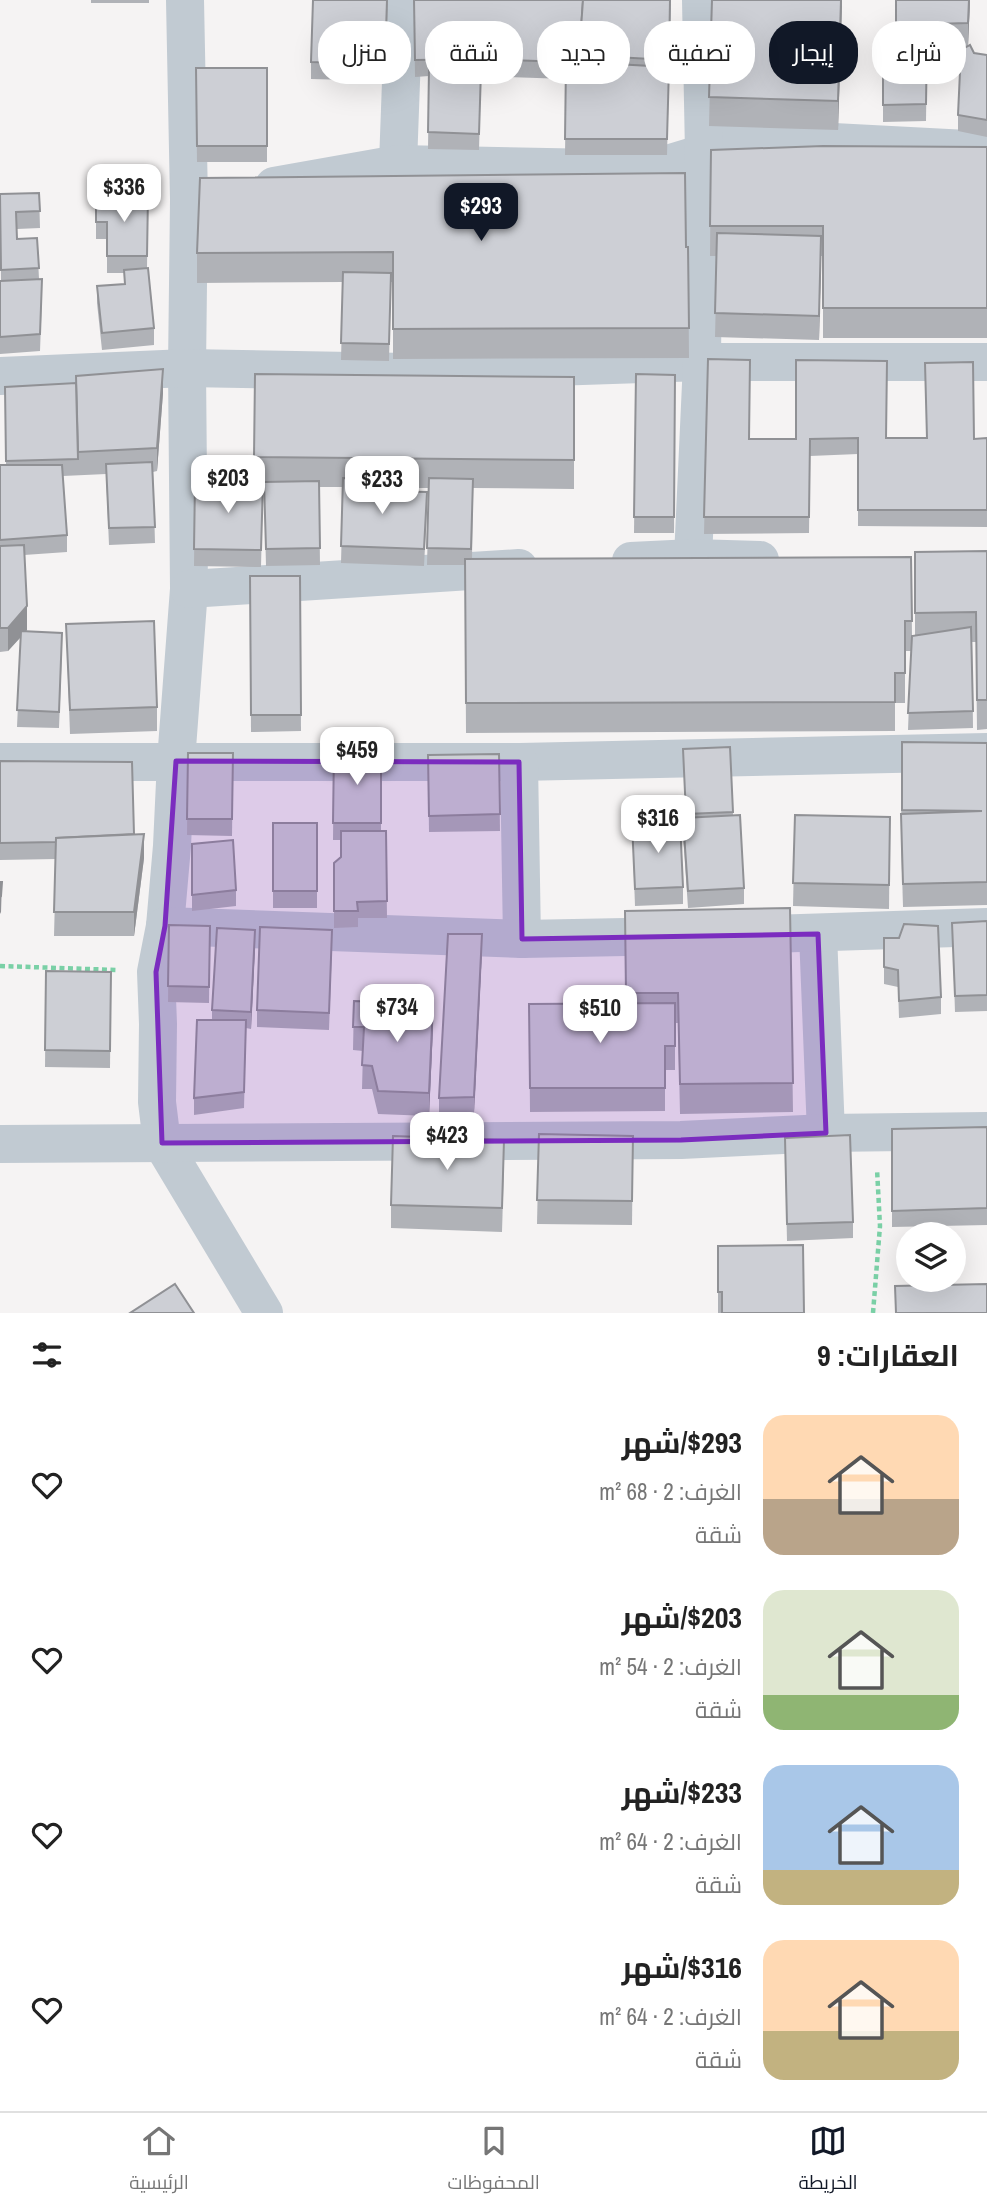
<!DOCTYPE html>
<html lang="ar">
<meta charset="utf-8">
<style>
body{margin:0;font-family:"Archivo Narrow",Cairo,sans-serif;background:#f2f2f2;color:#222;direction:rtl;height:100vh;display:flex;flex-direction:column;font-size:26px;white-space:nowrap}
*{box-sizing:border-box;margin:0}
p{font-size:23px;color:#767676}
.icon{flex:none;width:38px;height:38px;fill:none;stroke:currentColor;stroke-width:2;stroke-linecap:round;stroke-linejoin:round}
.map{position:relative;height:1313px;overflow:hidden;direction:ltr}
.details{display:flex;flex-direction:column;background:#fff;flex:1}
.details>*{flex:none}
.top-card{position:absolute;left:21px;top:21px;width:945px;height:63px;direction:rtl;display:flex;gap:14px}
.buttons{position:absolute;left:896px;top:1222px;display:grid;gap:14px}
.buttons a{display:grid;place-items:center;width:70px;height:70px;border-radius:50%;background:#fff;box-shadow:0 7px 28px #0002;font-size:35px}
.price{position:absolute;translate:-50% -60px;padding:0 16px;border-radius:14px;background:#fff;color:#222;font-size:23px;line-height:46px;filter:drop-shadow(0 2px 4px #0008)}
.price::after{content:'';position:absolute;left:50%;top:42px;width:21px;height:16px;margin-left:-10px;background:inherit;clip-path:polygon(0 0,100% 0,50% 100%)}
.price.current{background:#111827;color:#fff}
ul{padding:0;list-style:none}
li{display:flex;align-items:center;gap:21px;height:175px;padding:0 28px}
li span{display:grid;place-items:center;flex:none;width:196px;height:140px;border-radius:21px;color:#555}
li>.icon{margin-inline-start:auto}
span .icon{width:84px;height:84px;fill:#fffc;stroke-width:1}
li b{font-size:30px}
h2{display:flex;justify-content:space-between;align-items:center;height:84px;padding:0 28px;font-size:30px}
.chip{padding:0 24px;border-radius:28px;background:#fff;box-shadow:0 7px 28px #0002;font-size:24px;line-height:63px}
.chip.current{background:#111827;color:#fff}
.dock{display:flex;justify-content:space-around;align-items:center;height:98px;border-top:2px solid #e0e0e0;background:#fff;font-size:19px;color:#767676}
.dock a{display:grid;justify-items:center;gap:4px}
.dock .current{color:#111827}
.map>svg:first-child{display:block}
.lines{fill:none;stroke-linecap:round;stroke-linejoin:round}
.path{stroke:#7ad0a6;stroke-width:4.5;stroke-dasharray:5 3.5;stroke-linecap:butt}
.street{stroke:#c1cad2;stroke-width:38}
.wall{fill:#b0b2b7}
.shaded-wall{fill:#909195}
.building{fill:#cdcfd5;stroke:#909195;stroke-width:2}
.marked{fill:#7b2cbf;fill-opacity:0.2;stroke:#7b2cbf;stroke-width:5;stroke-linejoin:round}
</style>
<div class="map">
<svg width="987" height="1313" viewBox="0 0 987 1313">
<rect width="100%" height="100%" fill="#f5f3f3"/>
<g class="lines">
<g class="path">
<path d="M0 966 118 970"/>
<path d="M873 1313 880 1226 877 1169"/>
</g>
<g class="street">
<path d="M185 0 189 200 187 368 189 589 176 761 172 846 165 926 156 972 158 1024 157 1102 162 1143 264 1313"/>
<path d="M398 164 404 0"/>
<path d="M274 186 398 164 651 169 704 153 726 139H776L987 150"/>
<path d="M0 376 187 368 407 372 702 362H987"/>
<path d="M693 558 702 362 704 153 701 0"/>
<path d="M631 561 693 558 760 560"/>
<path d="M189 589 519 568"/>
<path d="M0 762H519L987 752"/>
<path d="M519 762 522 939"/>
<path d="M165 926 522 939 677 936"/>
<path d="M818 934 826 1133"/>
<path d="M737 935 987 927"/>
<path d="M0 1144 681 1140 826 1133 987 1131"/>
</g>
</g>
<g class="wall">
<rect x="91" y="0" width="58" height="3"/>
<path d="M388 0 385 81 311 79V62Z"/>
<path d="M414 0H671L667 155H565L566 79 481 76 479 150 428 149 429 76 415 77Z"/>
<path d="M712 0H842L838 130 709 126Z"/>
<path d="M896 0H970L968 45 974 53 987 55V137L958 131V115L966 47 927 48 926 121 883 122V34L896 35Z"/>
<path d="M196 68H267V162H197Z"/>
<path d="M987 147V338H823V256H821L819 340 715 337 717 256H710L711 150Z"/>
<path d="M39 193 40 228 17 229V239L37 238 39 279 42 296 40 351 0 354V281H1L0 194Z"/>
<path d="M96 195H148L147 268 154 328V345L102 350 97 303V286L124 284V273H107V239H96Z"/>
<path d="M688 247 689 358 393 359V282H391L389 361 341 360 343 282 197 283V253Z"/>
<path d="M708 359 749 439 987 438V527L858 526V454L810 456 809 533 704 534Z"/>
<path d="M255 374 574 377V489L473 488 472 559 911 557 912 636 915 635V552L987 551V729L977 730 976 642H972L973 728 908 730 911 651H905V703H895V731L466 733 465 565H427L429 488H384V491L427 509 424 566 341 563 343 487H319L320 565 266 566 264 487H263L261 567 194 566 195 481 254 482Z"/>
<path d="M636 374 675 375 674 533H634Z"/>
<path d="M5 387 163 393 157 471 153 472 155 543 109 545 106 474 63 476 67 535V552L24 555 27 630 26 631 62 650 59 728 17 727 21 637 8 651 0 652V465H6Z"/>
<path d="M250 576H300L301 731 251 732Z"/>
<path d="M66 624 157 707V731L70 734Z"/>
<path d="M902 742 987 743V905L903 907 901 838Z"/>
<path d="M730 747 733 815 744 888V904L688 908 683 834V818L686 817 683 749Z"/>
<path d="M334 750H381V831H386L387 918H358V927L334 928V863L341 857V840H333Z"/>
<path d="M188 753H233L232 836 187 835Z"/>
<path d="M499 754 500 831 429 832 428 755Z"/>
<path d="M0 761 134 834 144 858 134 936H54L56 859 0 860Z"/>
<path d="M795 815 890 817 889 909 793 906Z"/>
<rect x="273" y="823" width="44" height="85"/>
<path d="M632 823 683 887V904L635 906Z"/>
<path d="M192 844 236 890V906L192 911Z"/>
<path d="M790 908 793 1112 680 1114 678 1023H675V1070H665V1111L530 1112 529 1004 626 1003 625 911Z"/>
<path d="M987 921V1011L955 1012 952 923Z"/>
<path d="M169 925 210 926 209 1003 168 1002Z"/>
<path d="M884 938 941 997V1014L899 1018 898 987 884 984Z"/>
<path d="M255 946 251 1029 246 1028 244 1108 194 1115V1098L212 1020V1010Z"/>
<path d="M332 947 329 1030 257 1027V1010Z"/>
<path d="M482 950 474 1113 439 1115V1098Z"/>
<path d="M46 971 111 972 110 1068 45 1067Z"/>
<path d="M354 1001 433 1028 429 1116 378 1114 372 1089H362L363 1051 353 1050Z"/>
<path d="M987 1127V1225L892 1227V1129Z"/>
<path d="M539 1134 633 1136 632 1225 537 1224Z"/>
<path d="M785 1154 853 1222V1238L787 1241Z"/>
<path d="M504 1164 502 1232 391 1228V1205Z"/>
<path d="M718 1246 804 1313H718Z"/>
</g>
<g class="shaded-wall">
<path d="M841 0H842L838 130V101Z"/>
<path d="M969 0H970L968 47V23Z"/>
<path d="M821 236V259L819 340V316Z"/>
<path d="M163 369V393L157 471V448Z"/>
<path d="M27 606V630L8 651V628Z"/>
<path d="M144 834V858L134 936V912Z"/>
<path d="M2 882 1 912 0 914V897Z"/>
<path d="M255 930V946L251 1029V1012Z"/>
<path d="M482 934V950L474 1113V1097Z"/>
<path d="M433 1004V1028L429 1116V1093Z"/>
</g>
<g class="building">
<path d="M313 0H387L385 64 311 62Z"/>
<path d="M414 0H583L579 62 669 67 667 139H565L566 62 481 59 415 60Z"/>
<path d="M583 0H670L669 60 579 55Z"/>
<path d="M712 0H841L838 101 709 97Z"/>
<path d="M896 0H969L968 23 896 25Z"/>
<path d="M883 34 927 39 926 104 883 105Z"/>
<path d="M970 45 974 53 987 55V120L958 115 961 50Z"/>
<path d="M196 68H267V146H197Z"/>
<path d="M429 69 481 70 479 134 428 132Z"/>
<path d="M823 146 987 147V308H823V226H710L711 150Z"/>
<path d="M685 173 686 247H688L689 328 393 329V252L197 253 200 178Z"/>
<path d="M39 193 40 211 16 212 17 239 37 238 39 268 1 270 0 194Z"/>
<path d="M96 195H148L147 256H107V222H96Z"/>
<path d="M717 233 821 236 819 316 715 313Z"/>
<path d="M148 268 154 328 102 333 97 286 125 284 124 270Z"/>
<path d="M343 272 391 273 389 344 341 343Z"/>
<path d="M42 279 40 334 0 337V281Z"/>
<path d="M708 359 750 360 749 439H796V360L887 361 886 438H927L925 363 973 362 974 439 987 438V510H858V438L810 439 809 517H704Z"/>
<path d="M163 369 157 448 78 452 76 376Z"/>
<path d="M255 374 574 377V460L254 457Z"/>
<path d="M636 374 675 375 674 517H634Z"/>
<path d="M76 383 78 459 6 461 5 387Z"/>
<path d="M152 462 155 527 109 528 106 464Z"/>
<path d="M0 465H62L67 535 0 540Z"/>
<path d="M343 478 384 480V491L427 492 424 549 341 546Z"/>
<path d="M429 478 473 479 471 549 427 548Z"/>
<path d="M195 481 263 482 261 550 194 549Z"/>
<path d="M319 481 320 548 266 549 264 482Z"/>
<path d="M24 545 27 606 8 628H0V546Z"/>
<path d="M987 551V700H977L976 612 915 613V552Z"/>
<path d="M911 557 912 621H905V673H895V702L466 703 465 559Z"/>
<path d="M250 576H300L301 715H251Z"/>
<path d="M154 621 157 707 70 710 66 624Z"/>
<path d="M971 627 973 711 908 713 912 636Z"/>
<path d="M21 631 62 633 59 712 17 710Z"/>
<path d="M902 742 987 743V882L903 884 901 814 982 811 902 810Z"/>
<path d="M730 747 733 812 686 814 683 749Z"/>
<path d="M334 750H381V823H333Z"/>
<path d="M188 753H233L232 819H187Z"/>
<path d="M499 754 500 814 429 816 428 755Z"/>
<path d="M0 761 132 762 134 834 56 838V842L0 843Z"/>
<path d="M740 815 744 888 688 891 683 818Z"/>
<path d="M795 815 890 817 889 885 793 883Z"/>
<path d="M680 821 683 887 635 889 632 823Z"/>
<rect x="273" y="823" width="44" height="68"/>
<path d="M341 831H386L387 901 357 902 358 911H334V863L341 857Z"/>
<path d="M144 834 134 912H54L56 838Z"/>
<path d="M233 840 236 890 192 895V844Z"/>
<path d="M0 882H2L1 896 0 897Z"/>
<path d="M790 908 793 1083 680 1084 678 993H626L625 911Z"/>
<path d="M987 921V995L955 996 952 923Z"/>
<path d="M904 924 938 926 941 997 899 1001 898 970 884 967V938H899Z"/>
<path d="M169 925 210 926 209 987 168 986Z"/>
<path d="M260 927 332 930 329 1013 257 1010Z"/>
<path d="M217 928 255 930 251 1012 212 1010Z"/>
<path d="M448 934H482L474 1097 439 1098Z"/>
<path d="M46 971 111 972 110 1051 45 1050Z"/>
<path d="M354 1001 433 1004 429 1093 378 1091 372 1066 362 1065 364 1027H353Z"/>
<path d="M675 1003V1046H665V1088H530L529 1004Z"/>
<path d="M197 1020H246L244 1092 194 1098Z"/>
<path d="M987 1127V1208L892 1211V1129Z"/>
<path d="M539 1134 633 1136 632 1201 537 1200Z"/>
<path d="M850 1135 853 1222 787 1224 785 1138Z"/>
<path d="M393 1136 504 1140 502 1208 391 1205Z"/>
<path d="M803 1245 804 1313H722V1292H718V1246Z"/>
<path d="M175 1284 194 1313H130Z"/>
<path d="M987 1284V1313H896L895 1286Z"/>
</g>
<path class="marked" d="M176 761 519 762 522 939 818 934 826 1133 681 1140 162 1143 156 972 165 926Z"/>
</svg>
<div class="buttons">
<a><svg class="icon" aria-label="layers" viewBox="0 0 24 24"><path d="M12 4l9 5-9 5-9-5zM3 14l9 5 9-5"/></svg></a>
</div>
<b class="price" style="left:124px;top:224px">$336</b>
<b class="price current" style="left:481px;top:243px">$293</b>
<b class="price" style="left:228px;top:515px">$203</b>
<b class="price" style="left:382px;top:516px">$233</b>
<b class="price" style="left:357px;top:787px">$459</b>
<b class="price" style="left:658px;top:855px">$316</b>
<b class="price" style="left:397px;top:1044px">$734</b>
<b class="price" style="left:600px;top:1045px">$510</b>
<b class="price" style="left:447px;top:1172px">$423</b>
<div class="top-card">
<a class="chip">شراء</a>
<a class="chip current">إيجار</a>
<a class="chip">تصفية</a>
<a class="chip">جديد</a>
<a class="chip">شقة</a>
<a class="chip">منزل</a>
</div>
</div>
<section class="details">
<h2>العقارات: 9<svg class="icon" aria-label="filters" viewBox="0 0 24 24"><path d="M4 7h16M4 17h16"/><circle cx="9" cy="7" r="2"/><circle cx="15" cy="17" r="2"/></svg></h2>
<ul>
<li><span style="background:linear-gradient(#ffd9b3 60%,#b9a48a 0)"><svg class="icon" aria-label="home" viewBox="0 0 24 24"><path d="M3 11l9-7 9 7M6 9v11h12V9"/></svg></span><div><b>$293/شهر</b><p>الغرف: 2 · 68 m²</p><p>شقة</p></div><svg class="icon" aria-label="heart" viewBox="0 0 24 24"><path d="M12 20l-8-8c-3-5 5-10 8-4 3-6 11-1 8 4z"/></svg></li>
<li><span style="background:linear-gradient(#dfe7d0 75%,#8fb573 0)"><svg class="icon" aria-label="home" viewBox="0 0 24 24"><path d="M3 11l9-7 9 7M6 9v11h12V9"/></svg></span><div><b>$203/شهر</b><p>الغرف: 2 · 54 m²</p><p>شقة</p></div><svg class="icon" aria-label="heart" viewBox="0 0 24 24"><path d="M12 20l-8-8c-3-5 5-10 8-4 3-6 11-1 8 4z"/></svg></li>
<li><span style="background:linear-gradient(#a9c7e8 75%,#c2b280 0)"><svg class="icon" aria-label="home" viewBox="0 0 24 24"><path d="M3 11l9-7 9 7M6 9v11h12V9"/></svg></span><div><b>$233/شهر</b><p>الغرف: 2 · 64 m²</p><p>شقة</p></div><svg class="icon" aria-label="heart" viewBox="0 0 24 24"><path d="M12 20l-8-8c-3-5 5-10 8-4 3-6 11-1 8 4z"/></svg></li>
<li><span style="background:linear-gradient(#ffd9b3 65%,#c2b280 0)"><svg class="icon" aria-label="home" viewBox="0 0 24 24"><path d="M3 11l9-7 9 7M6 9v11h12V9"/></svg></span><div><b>$316/شهر</b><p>الغرف: 2 · 64 m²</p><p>شقة</p></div><svg class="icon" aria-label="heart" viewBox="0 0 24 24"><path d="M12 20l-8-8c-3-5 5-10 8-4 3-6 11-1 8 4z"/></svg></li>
</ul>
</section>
<nav class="dock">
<a class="current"><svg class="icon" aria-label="map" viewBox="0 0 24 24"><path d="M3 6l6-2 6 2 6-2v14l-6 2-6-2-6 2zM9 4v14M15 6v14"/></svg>الخريطة</a>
<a><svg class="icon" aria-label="saved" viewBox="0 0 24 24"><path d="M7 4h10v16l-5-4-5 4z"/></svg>المحفوظات</a>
<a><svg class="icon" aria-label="home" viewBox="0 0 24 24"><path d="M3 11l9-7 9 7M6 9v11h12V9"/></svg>الرئيسية</a>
</nav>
